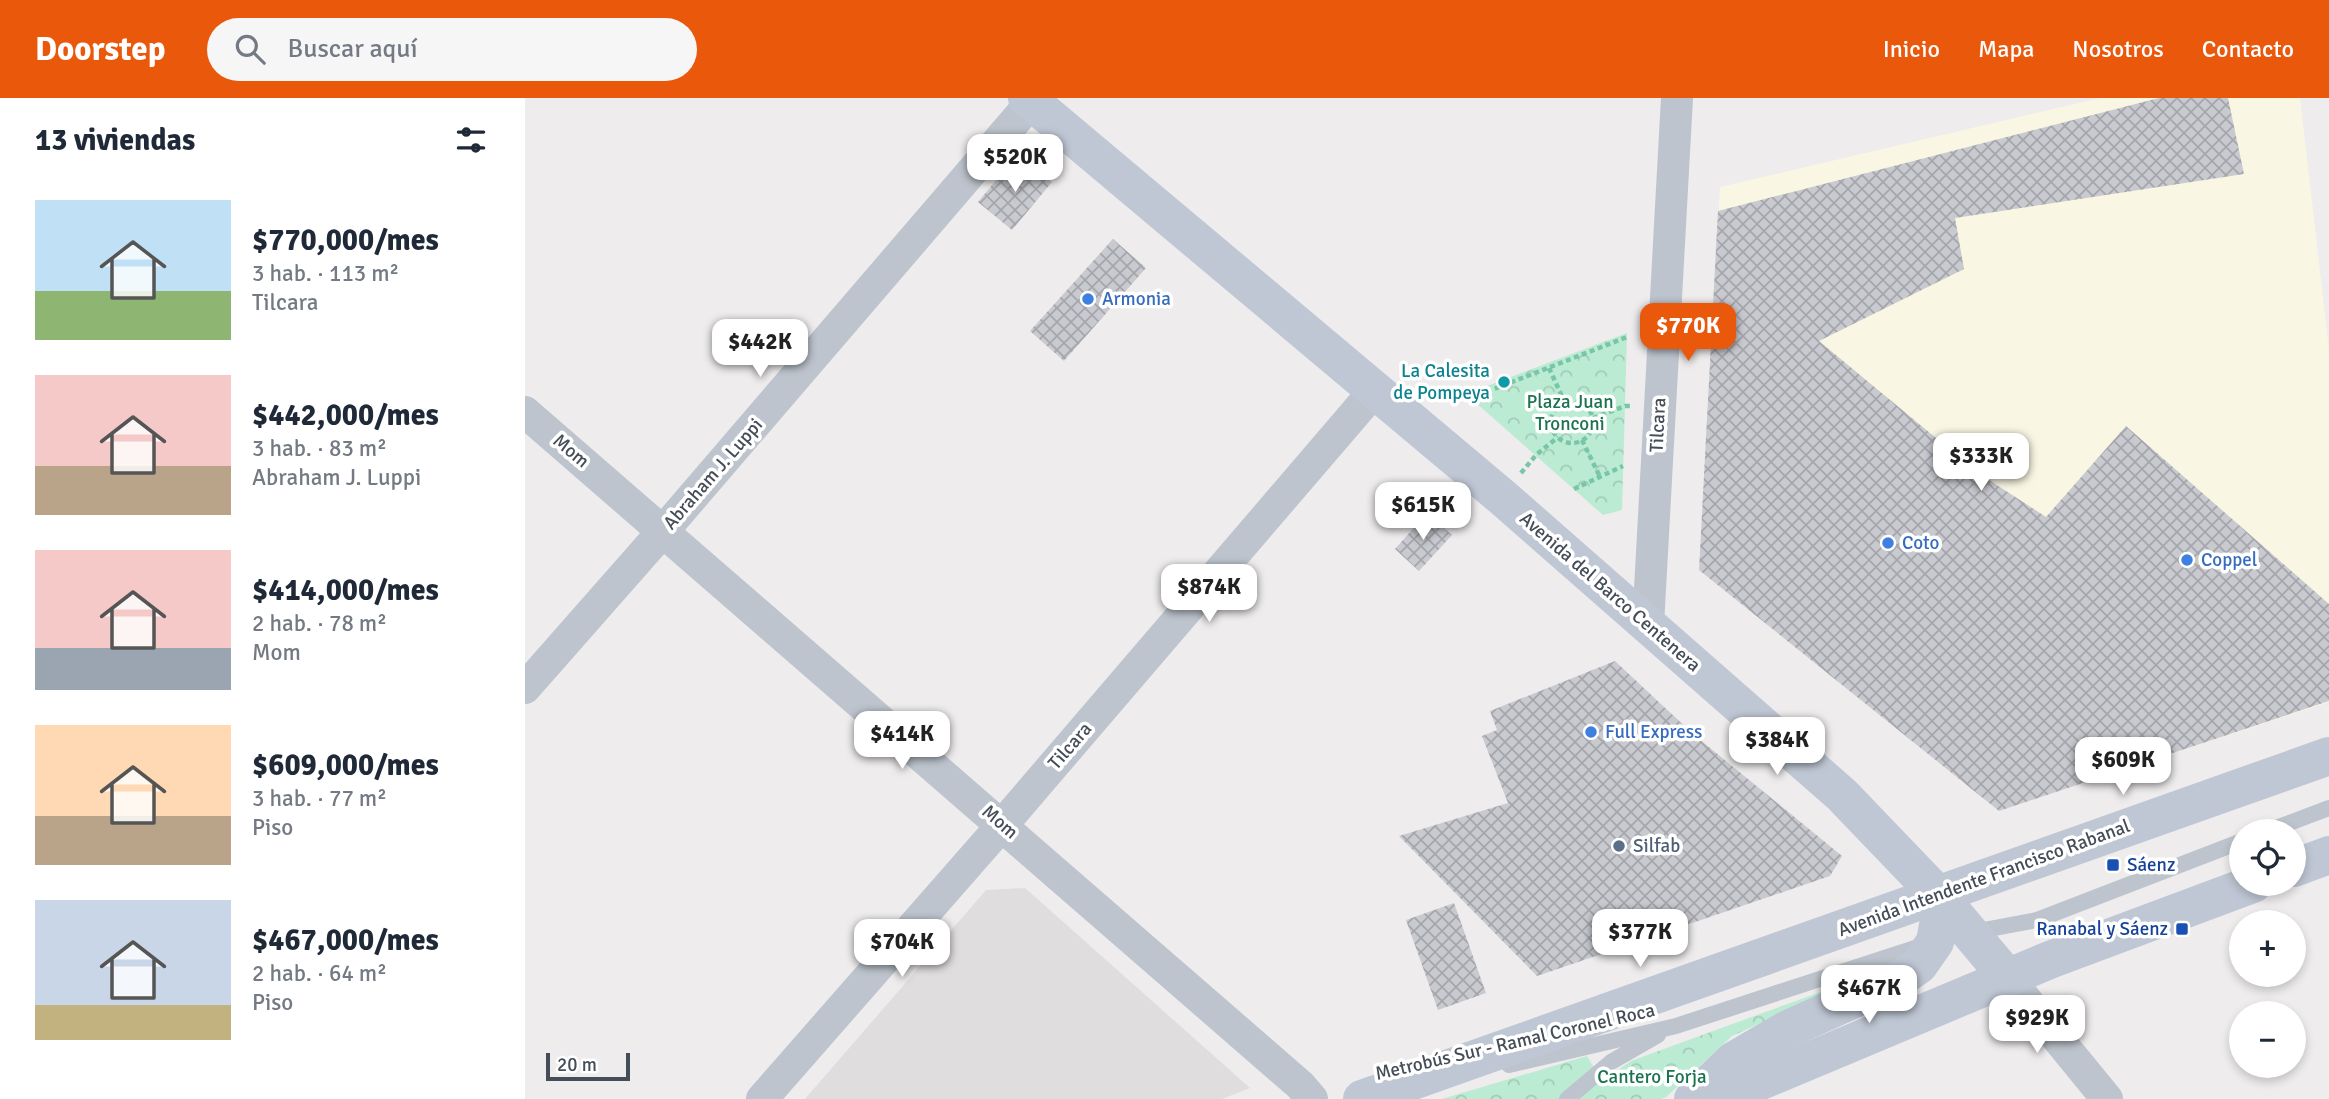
<!DOCTYPE html>
<html lang="es">
<meta charset="utf-8">
<style>
body{margin:0;font-family:Signika,sans-serif;background:#f6f6f7;color:#1f2937;height:100vh;display:flex;flex-direction:column;font-size:26px;white-space:nowrap}
*{box-sizing:border-box;margin:0}
p{font-size:23px;color:#747a83}
.icon{flex:none;width:38px;height:38px;fill:none;stroke:currentColor;stroke-width:2;stroke-linecap:round;stroke-linejoin:round}
.map{position:relative;flex:1;overflow:hidden}
.sheet{display:flex;flex-direction:column;background:#fff;width:525px}
.sheet>*{flex:none}
.tools{position:absolute;left:1704px;top:721px;display:grid;gap:14px}
.tools a{display:grid;place-items:center;width:77px;height:77px;border-radius:50%;background:#fff;box-shadow:0 4px 10px #0003;font-size:35px}
.scale{position:absolute;left:21px;bottom:18px;width:84px;box-sizing:border-box;padding-left:7px;border:4px solid #454d58;border-top:0;font-size:19px;line-height:24px;white-space:nowrap;color:#454d58;-webkit-text-stroke:5px #fff;paint-order:stroke}
.price{position:absolute;translate:-50% -60px;padding:0 16px;border-radius:14px;background:#fff;color:#222;font-size:23px;line-height:46px;filter:drop-shadow(0 2px 4px #0008)}
.price::after{content:'';position:absolute;left:50%;top:42px;width:21px;height:16px;margin-left:-10px;background:inherit;clip-path:polygon(0 0,100% 0,50% 100%)}
.price.current{background:#ea580c;color:#fff}
ul{padding:0;list-style:none}
li{display:flex;align-items:center;gap:21px;height:175px;padding:0 35px}
li span{display:grid;place-items:center;flex:none;width:196px;height:140px;border-radius:0px;color:#555}
li>.icon{margin-inline-start:auto}
span .icon{width:84px;height:84px;fill:#fffc;stroke-width:1}
li b{font-size:30px}
h2{display:flex;justify-content:space-between;align-items:center;height:84px;padding:0 35px;font-size:30px}
header{display:flex;align-items:center;gap:42px;box-sizing:border-box;height:98px;padding:0 35px;background:#ea580c;color:#fff}
header strong{font-size:33px}
nav{display:flex;gap:38px;margin-inline-start:auto;font-size:24px}
.search{width:490px;height:63px;background:#f6f6f7;display:flex;align-items:center;gap:18px;box-sizing:border-box;padding:0 24px;border-radius:38px;color:#747a83;font-size:26px}
main{display:flex;flex:1;min-height:0}
.map>svg:first-child{display:block}
.commercial{fill:#faf6e4}
.education{fill:#dfdddd}
.park{fill:url(#park-crowns)}
.building{fill:url(#building-cross-hatch)}
.lines{fill:none;stroke-linecap:round;stroke-linejoin:round}
.path{stroke:#76c6a7;stroke-width:4.5;stroke-dasharray:5 3.5;stroke-linecap:butt}
.lane{stroke:#bdc4cd;stroke-width:16}
.street{stroke:#bdc4cd;stroke-width:32}
.secondary{stroke:#bfc7d4;stroke-width:38}
.shop-dot{fill:#3f7fe0;stroke:#fff;stroke-width:2.5}
.culture-dot{fill:#0f9aa8;stroke:#fff;stroke-width:2.5}
.service-dot{fill:#5c6f8a;stroke:#fff;stroke-width:2.5}
.transit-dot{fill:#1a4fb4;stroke:#fff;stroke-width:2.5}
.labels{text-anchor:middle;dominant-baseline:central;stroke-width:7;stroke-linejoin:round;paint-order:stroke}
.shop-label{font-size:19px;fill:#366cbe;stroke:#fff;text-anchor:start}
.culture-label{font-size:19px;fill:#0d838f;stroke:#fff;text-anchor:end}
.park-label{font-size:19px;fill:#1c7350;stroke:#fff}
.street-label{font-size:19px;fill:#454d58;stroke:#fff}
.service-label{font-size:19px;fill:#4e5e75;stroke:#fff;text-anchor:start}
.transit-label{font-size:19px;fill:#164399;stroke:#fff;text-anchor:start}
</style>
<header>
<strong>Doorstep</strong>
<div class="search"><svg class="icon" aria-label="search" viewBox="0 0 24 24"><circle cx="10" cy="10" r="6"/><path d="M15 15l6 6"/></svg>Buscar aquí</div>
<nav><a>Inicio</a><a>Mapa</a><a>Nosotros</a><a>Contacto</a></nav>
</header>
<main>
<section class="sheet">
<h2>13 viviendas<svg class="icon" aria-label="filters" viewBox="0 0 24 24"><path d="M4 7h16M4 17h16"/><circle cx="9" cy="7" r="2"/><circle cx="15" cy="17" r="2"/></svg></h2>
<ul>
<li><span style="background:linear-gradient(#bfe0f5 65%,#8fb573 0)"><svg class="icon" aria-label="home" viewBox="0 0 24 24"><path d="M3 11l9-7 9 7M6 9v11h12V9"/></svg></span><div><b>$770,000/mes</b><p>3 hab. · 113 m²</p><p>Tilcara</p></div></li>
<li><span style="background:linear-gradient(#f6c9c9 65%,#b9a48a 0)"><svg class="icon" aria-label="home" viewBox="0 0 24 24"><path d="M3 11l9-7 9 7M6 9v11h12V9"/></svg></span><div><b>$442,000/mes</b><p>3 hab. · 83 m²</p><p>Abraham J. Luppi</p></div></li>
<li><span style="background:linear-gradient(#f6c9c9 70%,#9aa5b1 0)"><svg class="icon" aria-label="home" viewBox="0 0 24 24"><path d="M3 11l9-7 9 7M6 9v11h12V9"/></svg></span><div><b>$414,000/mes</b><p>2 hab. · 78 m²</p><p>Mom</p></div></li>
<li><span style="background:linear-gradient(#ffd9b3 65%,#b9a48a 0)"><svg class="icon" aria-label="home" viewBox="0 0 24 24"><path d="M3 11l9-7 9 7M6 9v11h12V9"/></svg></span><div><b>$609,000/mes</b><p>3 hab. · 77 m²</p><p>Piso</p></div></li>
<li><span style="background:linear-gradient(#c9d6e8 75%,#c2b280 0)"><svg class="icon" aria-label="home" viewBox="0 0 24 24"><path d="M3 11l9-7 9 7M6 9v11h12V9"/></svg></span><div><b>$467,000/mes</b><p>2 hab. · 64 m²</p><p>Piso</p></div></li>
</ul>
</section>
<div class="map">
<svg width="1804" height="1001" viewBox="0 0 1804 1001">
<defs>
<pattern id="park-crowns" width="20" height="18" patternUnits="userSpaceOnUse" patternTransform="scale(1.75)"><rect width="20" height="18" fill="#bbebd2"/><path d="M2 6a3 3 0 1 1 6 0M12 15a3 3 0 1 1 6 0" fill="none" stroke="#a2cbb6"/></pattern>
<pattern id="building-cross-hatch" width="8" height="8" patternUnits="userSpaceOnUse" patternTransform="scale(1.75)"><rect width="8" height="8" fill="#c9cad0"/><path d="M0 0l8 8M0 8l8-8" fill="none" stroke="#a5a6ac"/></pattern>
</defs>
<rect width="100%" height="100%" fill="#eeecec"/>
<path class="commercial" d="M1575 0H1775L1804 252V604L1474 713 1174 472 1195 89Z"/>
<path class="education" d="M500 790 725 990 697 1001H280L461 792Z"/>
<g class="park">
<path d="M1102 235 1097 412 1078 417 941 296Z"/>
<path d="M1350 874 1207 938 1141 999 1136 1001H917L1062 958 1077 983 1106 963Z"/>
</g>
<g class="building">
<path d="M1634 0H1703L1719 76 1430 120 1439 171 1294 243 1452 374 1521 419 1601 328 1804 506V603L1474 713 1174 472 1193 113Z"/>
<path d="M501 68 511 71 527 84 487 132 453 104 478 74 489 69Z"/>
<path d="M588 141 621 170 539 263 505 233Z"/>
<path d="M902 415 927 437 894 473 870 451Z"/>
<path d="M1090 563 1168 636 1317 758 1305 778 1012 878 874 738 983 705 957 638 972 632 965 613Z"/>
<path d="M929 805 961 895 913 912 881 822Z"/>
</g>
<g class="lines">
<g class="path">
<path d="M1024 270 1040 305"/>
<path d="M946 300 1102 239"/>
<circle cx="1047" cy="324" r="21"/>
<path d="M1068 320 1100 308H1107"/>
<path d="M1057 342 1075 379"/>
<path d="M996 375 1011 357 1033 339"/>
<path d="M1049 391 1098 368"/>
</g>
<g class="lane">
<path d="M1743 733 1804 710"/>
<path d="M1448 834 1512 822 1717 743"/>
<path d="M984 967 1151 928 1399 847"/>
<path d="M1042 1001 1086 964 1133 937"/>
</g>
<g class="street">
<path d="M0 314 775 987 787 1001"/>
<path d="M1123 527 1152 0"/>
<path d="M0 590 139 432 510 0"/>
<path d="M1483 880 1582 1001"/>
<path d="M237 1001 478 726 850 292"/>
</g>
<g class="secondary">
<path d="M502 0 977 399 1317 697 1413 797 1483 880"/>
<path d="M1769 770 1804 757"/>
<path d="M837 1001 1804 658"/>
<path d="M1168 1001 1208 963 1263 931 1374 881 1394 867 1410 844 1415 816 1413 797"/>
<path d="M1193 1001 1527 861 1728 786"/>
</g>
</g>
<g class="shop-dot">
<circle cx="563" cy="201" r="7"/>
<circle cx="1363" cy="445" r="7"/>
<circle cx="1662" cy="462" r="7"/>
<circle cx="1066" cy="634" r="7"/>
</g>
<circle class="culture-dot" cx="979" cy="284" r="7"/>
<circle class="service-dot" cx="1094" cy="748" r="7"/>
<g class="transit-dot">
<rect x="1581" y="760" width="14" height="14" rx="3.5"/>
<rect x="1650" y="824" width="14" height="14" rx="3.5"/>
</g>
<g class="labels">
<g class="shop-label">
<text x="577" y="201">Armonia</text>
<text x="1377" y="445">Coto</text>
<text x="1676" y="462">Coppel</text>
<text x="1080" y="634">Full Express</text>
</g>
<g class="culture-label">
<text x="965" y="273">La Calesita<tspan x="965" dy="22">de Pompeya</tspan></text>
</g>
<g class="park-label">
<text x="1045" y="304">Plaza Juan<tspan x="1045" dy="22">Tronconi</tspan></text>
<text x="1127" y="979">Cantero Forja</text>
</g>
<g class="street-label">
<text transform="translate(1133 327) rotate(-87)">Tilcara</text>
<text transform="translate(46 353) rotate(40)">Mom</text>
<text transform="translate(188 376) rotate(-49)">Abraham J. Luppi</text>
<text transform="translate(1085 494) rotate(41)">Avenida del Barco Centenera</text>
<text transform="translate(545 648) rotate(-49)">Tilcara</text>
<text transform="translate(475 724) rotate(41)">Mom</text>
<text transform="translate(1459 780) rotate(-20)">Avenida Intendente Francisco Rabanal</text>
<text transform="translate(990 944) rotate(-13)">Metrobús Sur - Ramal Coronel Roca</text>
</g>
<g class="service-label">
<text x="1108" y="748">Silfab</text>
</g>
<g class="transit-label">
<text x="1602" y="767">Sáenz</text>
<text x="1643" y="831" text-anchor="end">Ranabal y Sáenz</text>
</g>
</g>
</svg>
<div class="tools">
<a><svg class="icon" aria-label="locate" viewBox="0 0 24 24"><circle cx="12" cy="12" r="6"/><path d="M12 2v4M12 18v4M2 12h4M18 12h4"/></svg></a>
<a>+</a>
<a>−</a>
</div>
<div class="scale">20 m</div>
<b class="price" style="left:490px;top:96px">$520K</b>
<b class="price current" style="left:1163px;top:265px">$770K</b>
<b class="price" style="left:235px;top:281px">$442K</b>
<b class="price" style="left:1456px;top:395px">$333K</b>
<b class="price" style="left:898px;top:444px">$615K</b>
<b class="price" style="left:684px;top:526px">$874K</b>
<b class="price" style="left:377px;top:673px">$414K</b>
<b class="price" style="left:1252px;top:679px">$384K</b>
<b class="price" style="left:1598px;top:699px">$609K</b>
<b class="price" style="left:1115px;top:871px">$377K</b>
<b class="price" style="left:377px;top:881px">$704K</b>
<b class="price" style="left:1344px;top:927px">$467K</b>
<b class="price" style="left:1512px;top:957px">$929K</b>
</div>
</main>
